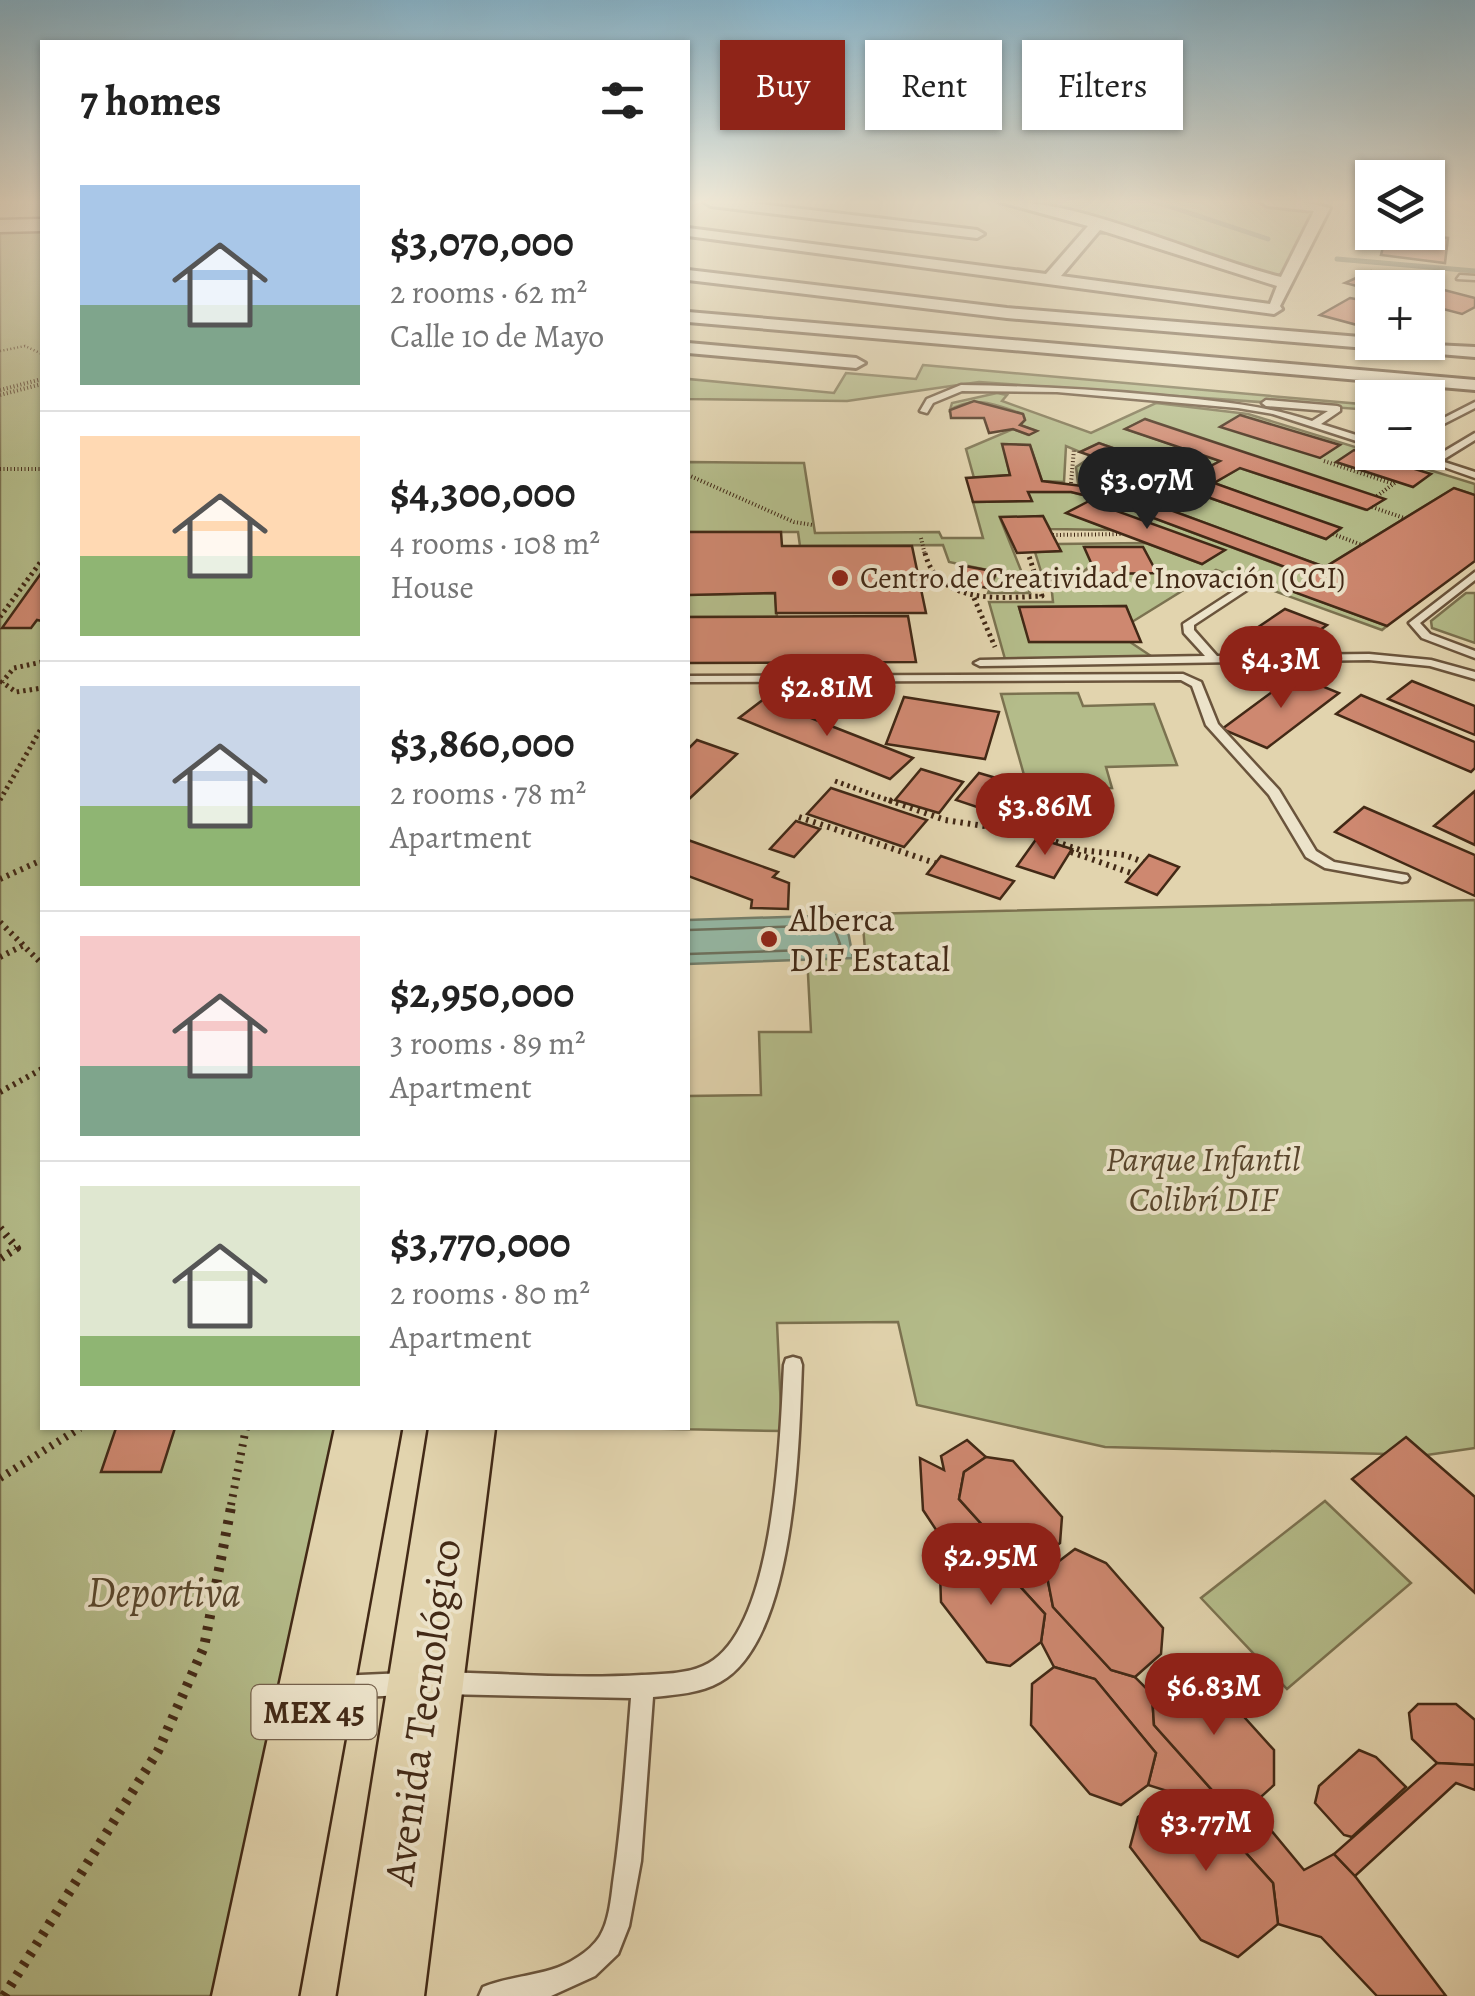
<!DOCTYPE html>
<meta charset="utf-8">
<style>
body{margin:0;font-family:Alegreya,serif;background:#f2f2f2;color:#222;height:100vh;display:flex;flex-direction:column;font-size:38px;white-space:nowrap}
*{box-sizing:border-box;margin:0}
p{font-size:32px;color:#767676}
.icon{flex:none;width:55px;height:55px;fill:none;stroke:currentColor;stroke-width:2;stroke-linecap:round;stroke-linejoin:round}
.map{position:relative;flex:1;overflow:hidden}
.drawer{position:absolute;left:40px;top:40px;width:650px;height:1390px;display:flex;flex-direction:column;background:#fff;border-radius:0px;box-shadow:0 2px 8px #0004}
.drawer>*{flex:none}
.top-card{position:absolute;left:720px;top:40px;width:605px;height:90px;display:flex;gap:20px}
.controls{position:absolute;left:1355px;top:160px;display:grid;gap:20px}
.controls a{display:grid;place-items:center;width:90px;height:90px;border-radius:0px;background:#fff;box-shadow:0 2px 8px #0004;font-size:50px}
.price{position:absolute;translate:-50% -85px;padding:0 22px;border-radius:35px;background:#8f2418;color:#fff;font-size:32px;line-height:65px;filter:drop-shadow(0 2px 5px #0008)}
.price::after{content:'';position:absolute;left:50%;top:60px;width:30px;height:22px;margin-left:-15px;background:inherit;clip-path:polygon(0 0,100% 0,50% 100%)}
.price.active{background:#222;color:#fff}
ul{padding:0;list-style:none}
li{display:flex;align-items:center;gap:30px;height:250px;padding:0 40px}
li+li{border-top:2px solid #e0e0e0}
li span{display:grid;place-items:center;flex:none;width:280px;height:200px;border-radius:0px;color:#555}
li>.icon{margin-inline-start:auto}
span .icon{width:120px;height:120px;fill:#fffc;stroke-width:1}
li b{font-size:42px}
h2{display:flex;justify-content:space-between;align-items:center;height:120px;padding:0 40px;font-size:42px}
.tag{padding:0 35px;border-radius:0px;background:#fff;box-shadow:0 2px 8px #0004;font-size:35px;line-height:90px}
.tag.active{background:#8f2418;color:#fff}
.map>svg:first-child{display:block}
.green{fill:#b4bc8a;stroke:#7b7250;stroke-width:2.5}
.water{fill:#95b9a6;stroke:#747f6c;stroke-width:2.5}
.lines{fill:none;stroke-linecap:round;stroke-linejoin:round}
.shore{stroke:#6c715e;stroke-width:2.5}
.stream{stroke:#747f6c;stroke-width:5}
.building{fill:#ce8870;stroke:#422916;stroke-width:2.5}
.service-casing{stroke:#6a543c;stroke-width:5}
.minor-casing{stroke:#6a543c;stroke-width:6}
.secondary-casing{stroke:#422916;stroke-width:5}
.primary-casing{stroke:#422916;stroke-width:5}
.path-far5{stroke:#422916;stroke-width:2.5;stroke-dasharray:1 2.5;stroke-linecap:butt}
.path-far4{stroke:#422916;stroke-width:4;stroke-dasharray:1 2.5;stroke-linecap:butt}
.path-far3{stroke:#422916;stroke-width:5;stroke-dasharray:2.5 4;stroke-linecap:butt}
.path-far2{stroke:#422916;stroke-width:6;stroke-dasharray:2.5 5;stroke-linecap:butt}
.path-far1{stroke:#422916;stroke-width:8;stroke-dasharray:2.5 6;stroke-linecap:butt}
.path{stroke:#422916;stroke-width:10;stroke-dasharray:4 8;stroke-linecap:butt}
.service{fill:#ece3ca;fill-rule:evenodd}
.minor{fill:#ece3ca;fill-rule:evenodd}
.secondary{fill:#ece3ca;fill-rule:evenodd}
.primary{fill:#e2d4ae;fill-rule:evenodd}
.poi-dot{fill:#8f2418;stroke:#ece3ca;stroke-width:4}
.labels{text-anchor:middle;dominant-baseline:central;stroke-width:8;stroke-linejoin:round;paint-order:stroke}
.far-poi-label{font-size:30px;fill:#422916;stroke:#ece3ca;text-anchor:start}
.shield{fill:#ece3ca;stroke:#75614c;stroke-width:2.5}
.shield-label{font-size:32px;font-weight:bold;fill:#422916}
.poi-label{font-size:35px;fill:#422916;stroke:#ece3ca;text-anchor:start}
.park-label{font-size:35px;font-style:italic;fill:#59462d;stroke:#ece3ca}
.near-park-label{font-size:42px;font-style:italic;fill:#59462d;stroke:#ece3ca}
.near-street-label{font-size:42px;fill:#422916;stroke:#ece3ca}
</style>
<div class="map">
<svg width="1475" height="1996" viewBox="0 0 1475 1996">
<rect width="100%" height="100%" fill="#e2d4ae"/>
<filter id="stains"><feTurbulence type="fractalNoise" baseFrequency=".002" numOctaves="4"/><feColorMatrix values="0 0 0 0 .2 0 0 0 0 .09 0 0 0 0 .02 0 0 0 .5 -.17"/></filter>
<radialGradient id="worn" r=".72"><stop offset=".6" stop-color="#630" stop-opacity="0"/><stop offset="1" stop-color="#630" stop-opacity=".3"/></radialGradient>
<g class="green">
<path d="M1010 202H1263L1321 208 1282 284 1219 269 1131 235 1090 233 1097 225Z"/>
<path d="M42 225V1428H363L250 1996H0V226Z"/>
<path d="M923 365 1372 405V410L979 382 847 401 688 399V379L834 393 846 373 916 379Z"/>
<path d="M997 393 1007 395 1002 401 1091 433 1156 403 1248 414 1475 484V495L1454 488 1325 567 1170 510 1196 493 1326 539 1340 529 1214 483 1240 468 1366 510 1145 419 1126 429 1220 461 1192 476 1099 443 1080 452 1066 446 1064 482 1042 481 1030 445 1003 444 1010 475 974 478 966 449 1013 429 1028 435 1036 431 1020 425 1025 420 1023 414C998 406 975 394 950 410L952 403Z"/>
<path d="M1093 456 1175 485 1147 501 1078 483 1076 467Z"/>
<path d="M688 462 804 463 815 533 939 532 942 538H983L973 502 1031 501 1028 492H1071L1108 501 1311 577 1292 591 1387 626 1382 630 1216 570 1132 622 1126 606 1019 607 1030 642H1130L1151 656 1005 659 989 602H1053L1051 583 1083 585 1096 574 1156 573 1143 547H1086L1092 564 1077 578H1043L1035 552 1060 551 1057 544 1146 543 1202 564 1223 550 1068 513 1112 530 1050 529 1043 516 1000 518 1030 593H988L997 572 949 562 943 545 800 546 798 532H688Z"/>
<path d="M775 593 777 617H688V595Z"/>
<path d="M1466 593H1475V643L1432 628 1431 621Z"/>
<path d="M1078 693 1083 706 1154 704 1177 765 1106 767 1112 788 1028 789 1001 694Z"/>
<path d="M1475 900V1448L1427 1455 1105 1447 917 1405 898 1322 777 1323 782 1431 621 1428H688V1096L761 1095 759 1032H811L807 955 865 950 862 914Z"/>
<path d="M1325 1501 1411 1583 1287 1689 1201 1598Z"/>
</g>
<path class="water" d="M845 915 853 958 688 964V920Z"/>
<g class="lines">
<path class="shore" d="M688 930 833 925 840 944 835 949 688 954"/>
<g class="stream">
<path d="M1156 202 1268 239"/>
<path d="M1337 259 1475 271"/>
</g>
</g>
<g class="building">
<path d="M1377 232 1448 238 1445 263 1381 255 1386 236Z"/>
<path d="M1371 271 1475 298V307L1462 314 1428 305V288L1372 290 1345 283Z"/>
<path d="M1350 298 1372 302V329L1320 315Z"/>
<path d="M974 401 1023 414 1025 420 1020 425 1037 431 1029 435 1013 429 989 433 984 418H951L950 410Z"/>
<path d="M1240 415 1340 445 1320 458 1220 427Z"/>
<path d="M1145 419 1385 499 1367 510 1240 468 1214 483 1341 528 1326 539 1196 493 1170 510 1325 567 1454 488 1475 495V561L1387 626 1291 591 1312 577 1108 501 1071 492H1028L1032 501 973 502 966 478 1010 475 1002 444 1030 445 1042 481 1107 489 1147 501 1175 485 1080 452 1099 443 1192 476 1220 461 1125 429Z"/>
<path d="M1354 450 1431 474 1413 487 1336 462Z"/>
<path d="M1089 501 1225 550 1202 564 1066 513Z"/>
<path d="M1043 516 1061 551 1017 553 1000 517Z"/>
<path d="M688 532H781L782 546H912L926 613H776L775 593 688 595Z"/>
<path d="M1084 547H1143L1157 573 1096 574Z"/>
<path d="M965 566 997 572 988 588 956 582Z"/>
<path d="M42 572V621L37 620 31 628H2Z"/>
<path d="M1126 606 1141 642H1029L1019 607Z"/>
<path d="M1285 609 1327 625 1285 655 1242 638Z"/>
<path d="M908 616 916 662 688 663V617Z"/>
<path d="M1295 675 1339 693 1267 748 1222 729Z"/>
<path d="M1412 681 1475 706V735L1388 699Z"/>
<path d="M1361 695 1475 742V768L1471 772 1336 714Z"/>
<path d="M904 697 999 712 985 759 886 744Z"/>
<path d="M764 699 826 724 913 758 890 779 739 718Z"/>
<path d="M697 740 737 754 688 800V749Z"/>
<path d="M921 769 963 782 939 813 895 800Z"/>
<path d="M979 773 1020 785 998 814 956 800Z"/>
<path d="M831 788 927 820 904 847 807 814Z"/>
<path d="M1475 791V845L1434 826Z"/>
<path d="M1364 807 1475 855V896L1335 832Z"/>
<path d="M796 821 820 829 794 857 770 849Z"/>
<path d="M1037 838 1072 849 1054 878 1017 866Z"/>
<path d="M688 840 778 872 773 877 789 883 788 909 751 908 752 900 688 876Z"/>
<path d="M1149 855 1179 867 1157 895 1126 882Z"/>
<path d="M941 856 1014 881 1000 899 927 874Z"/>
<path d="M116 1428H175L161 1472H101Z"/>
<path d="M1406 1437 1475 1497V1593L1352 1479Z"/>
<path d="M967 1440 986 1457 964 1472 959 1499 1003 1548 1032 1563 1040 1558 1050 1568 1046 1571 1053 1607 1111 1670 1135 1677 1152 1694 1154 1725 1220 1799 1251 1806 1304 1870 1334 1854 1355 1876 1446 1996H1377L1321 1937 1278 1924 1273 1883 1199 1801 1148 1785 1156 1753 1095 1679 1054 1667 1041 1642 1045 1614 994 1558 967 1551 956 1560 923 1510 920 1458 944 1470 941 1456Z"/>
<path d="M986 1457 1013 1461 1062 1517 1060 1543 1032 1563 1003 1548 959 1499 964 1472Z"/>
<path d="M1075 1549 1106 1563 1163 1628 1161 1654 1135 1677 1111 1670 1053 1607 1046 1571Z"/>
<path d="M967 1551 994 1558 1045 1614 1041 1642 1010 1666 987 1662 941 1602 940 1572Z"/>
<path d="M1054 1667 1095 1679 1156 1753 1148 1785 1121 1805 1090 1794 1031 1725 1032 1684Z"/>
<path d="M1183 1670 1209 1678 1274 1750V1785L1251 1806 1220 1799 1154 1725 1152 1694Z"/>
<path d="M1418 1704H1456L1475 1720V1765L1437 1763 1412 1739 1409 1713Z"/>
<path d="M1359 1750 1376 1757 1406 1787 1352 1837 1344 1835 1315 1803 1319 1786Z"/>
<path d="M1437 1763 1475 1765V1790L1456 1783 1355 1876 1334 1854Z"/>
<path d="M1169 1795 1199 1801 1273 1883 1278 1924 1238 1957 1201 1940 1130 1847 1138 1817Z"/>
</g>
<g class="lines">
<defs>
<g id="service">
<path d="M1460 275 1475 276V280L1457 279Z"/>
<path d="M961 385C1026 386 1089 389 1153 395 1208 400 1260 404 1312 421L1328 411 1266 406 1262 403 1266 400 1337 406 1340 407V411L1321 424 1372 440V446L1273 414 1238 408 1057 392 962 391 933 403 927 413 920 411 927 399Z"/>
<path d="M1475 402V408L1428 432V426Z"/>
<path d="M1475 433V440L1441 461 1475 472V478L1401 452H1416L1433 458Z"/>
<path d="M1475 572V580L1420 623 1430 634 1475 651V658L1422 638 1409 623Z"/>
<path d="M1246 583 1251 586 1250 588 1194 625V630L1217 656 1369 654 1431 660 1475 672V679L1430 666 1369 660 980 666 974 663 980 660 1205 656 1184 633 1183 624Z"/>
<path d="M1183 674 1201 682 1218 724 1279 790 1316 851 1334 862 1407 875 1409 878 1407 881 1402 882 1325 868 1306 857 1269 795 1206 725 1192 686 1181 680 688 682V676Z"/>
<path d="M793 1357 800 1359 802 1365C799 1442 796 1640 720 1682 701 1693 675 1695 653 1697L641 1861 629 1926 618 1954 595 1976 551 1996H479L483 1987C514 1974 549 1977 578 1957 586 1952 595 1944 600 1936 609 1921 611 1899 613 1883 622 1822 626 1760 631 1698L443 1694 435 1691 432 1683 435 1675 443 1672C509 1674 576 1679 642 1675 662 1674 685 1674 703 1666 776 1635 780 1434 784 1365L786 1359Z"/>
<path d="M405 1673 413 1676 416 1684 413 1692 405 1695 338 1698 330 1695 327 1687 330 1679 338 1676Z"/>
</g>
<g id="minor">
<path d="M704 202H743L977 230 984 234 977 238 711 206Z"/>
<path d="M1000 202C1079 198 1198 257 1281 277L1314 211 1268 206 1261 202H1303L1330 208 1280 306 1282 309 1274 314 688 236V228L1046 274 1088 226ZM1100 230 1277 286 1270 304 1061 276Z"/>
<path d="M688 270 1007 308 1372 338V342L1475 347V357L1007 318 688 280Z"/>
<path d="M688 312 1475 380V390L688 322Z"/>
<path d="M688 343 856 358 865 363 856 368 688 353Z"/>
</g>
<path id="secondary" d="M42 219V231L0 232V220Z"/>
<g id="primary">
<path d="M335 1428H401L298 1996H212Z"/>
<path d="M429 1428H495L424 1996H338Z"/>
</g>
</defs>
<use href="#service" class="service-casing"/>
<use href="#minor" class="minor-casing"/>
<use href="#secondary" class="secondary-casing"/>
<use href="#primary" class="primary-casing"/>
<path class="path-far5" d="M0 351 25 346 42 354"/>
<g class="path-far4">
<path d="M0 390 42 379"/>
<path d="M0 395 42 384"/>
<path d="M1324 461 1394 484"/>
<path d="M0 469H42"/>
<path d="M688 475 794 522 813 525"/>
<path d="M1071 483 1074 449"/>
<path d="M1377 496 1396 482"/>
<path d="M1372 507 1404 518"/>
<path d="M1333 534 1362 545"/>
<path d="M1053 535 1123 534"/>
<path d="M921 538 925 555"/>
</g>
<g class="path-far3">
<path d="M925 553C938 605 1000 598 1042 596L1028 553"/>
<path d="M1037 581H1077L1094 569"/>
<path d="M974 598 995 647"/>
<path d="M0 617 42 560"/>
<path d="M42 662 14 668 2 682 16 692 42 688"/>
<path d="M835 781 896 803"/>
<path d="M0 800 42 727"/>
</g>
<g class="path-far2">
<path d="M889 800 945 820 1030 833 1080 850 1125 855 1143 862"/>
<path d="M799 817 935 863"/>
<path d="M1071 852 1134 874"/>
<path d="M0 879 42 860"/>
<path d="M0 922 42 964"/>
<path d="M0 957 24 945"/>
<path d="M0 1092 42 1069"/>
</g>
<g class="path-far1">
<path d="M0 1228 17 1248 0 1259"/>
<path d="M0 1478 80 1428"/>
<path d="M231 1505 246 1428"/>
</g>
<path class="path" d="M4 1996 158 1751 204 1647 232 1502"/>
<use href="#service" class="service"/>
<use href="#minor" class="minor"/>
<use href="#secondary" class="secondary"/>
<use href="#primary" class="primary"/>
</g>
<linearGradient id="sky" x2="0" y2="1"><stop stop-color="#87b6ce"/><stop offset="0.42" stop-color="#f2ecdb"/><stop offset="1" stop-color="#f2ecdb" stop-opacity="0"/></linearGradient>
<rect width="1475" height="481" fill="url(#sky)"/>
<g class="poi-dot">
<circle cx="840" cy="578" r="10"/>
<circle cx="769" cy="939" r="10"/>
</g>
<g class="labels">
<g class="far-poi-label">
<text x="860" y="578">Centro de Creatividad e Inovación (CCI)</text>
</g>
<rect class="shield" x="251.5" y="1685" width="125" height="54" rx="8"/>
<g class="shield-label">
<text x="314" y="1712">MEX 45</text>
</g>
<g class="poi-label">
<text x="789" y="919">Alberca<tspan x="789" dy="40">DIF Estatal</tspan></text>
</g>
<g class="park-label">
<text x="1203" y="1159">Parque Infantil<tspan x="1203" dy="40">Colibrí DIF</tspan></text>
</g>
<g class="near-park-label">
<text x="164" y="1591">Deportiva</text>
</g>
<g class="near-street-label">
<text transform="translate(422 1712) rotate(-82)">Avenida Tecnológico</text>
</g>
</g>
<rect width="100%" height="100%" filter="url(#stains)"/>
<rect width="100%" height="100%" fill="url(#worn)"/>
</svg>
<div class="controls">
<a><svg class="icon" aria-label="layers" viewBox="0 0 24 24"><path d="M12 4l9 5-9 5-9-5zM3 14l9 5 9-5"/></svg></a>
<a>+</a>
<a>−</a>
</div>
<b class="price active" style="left:1147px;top:532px">$3.07M</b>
<b class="price" style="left:1281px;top:711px">$4.3M</b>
<b class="price" style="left:827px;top:739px">$2.81M</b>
<b class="price" style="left:1045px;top:858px">$3.86M</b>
<b class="price" style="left:991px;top:1608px">$2.95M</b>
<b class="price" style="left:1214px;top:1738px">$6.83M</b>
<b class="price" style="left:1206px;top:1874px">$3.77M</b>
<div class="top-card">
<a class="tag active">Buy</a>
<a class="tag">Rent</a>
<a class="tag">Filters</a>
</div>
<section class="drawer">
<h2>7 homes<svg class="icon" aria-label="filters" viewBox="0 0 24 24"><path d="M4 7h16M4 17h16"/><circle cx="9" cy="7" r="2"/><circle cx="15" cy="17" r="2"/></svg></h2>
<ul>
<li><span style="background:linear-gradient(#a9c7e8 60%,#7fa58c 0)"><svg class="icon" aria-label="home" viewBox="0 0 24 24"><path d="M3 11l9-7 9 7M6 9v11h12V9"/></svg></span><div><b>$3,070,000</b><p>2 rooms · 62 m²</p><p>Calle 10 de Mayo</p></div></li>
<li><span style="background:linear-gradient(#ffd9b3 60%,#8fb573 0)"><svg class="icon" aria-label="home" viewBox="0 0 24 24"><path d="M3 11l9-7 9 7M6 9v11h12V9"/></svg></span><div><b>$4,300,000</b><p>4 rooms · 108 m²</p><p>House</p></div></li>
<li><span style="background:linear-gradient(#c9d6e8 60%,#8fb573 0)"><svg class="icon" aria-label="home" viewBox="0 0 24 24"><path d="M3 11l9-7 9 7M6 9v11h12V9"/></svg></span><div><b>$3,860,000</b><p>2 rooms · 78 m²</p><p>Apartment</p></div></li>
<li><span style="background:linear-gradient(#f6c9c9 65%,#7fa58c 0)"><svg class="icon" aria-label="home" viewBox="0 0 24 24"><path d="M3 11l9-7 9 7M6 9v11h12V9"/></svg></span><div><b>$2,950,000</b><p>3 rooms · 89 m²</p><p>Apartment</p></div></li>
<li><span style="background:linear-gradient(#dfe7d0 75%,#8fb573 0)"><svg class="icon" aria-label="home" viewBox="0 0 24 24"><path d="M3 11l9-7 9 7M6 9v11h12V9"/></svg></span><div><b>$3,770,000</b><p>2 rooms · 80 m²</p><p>Apartment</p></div></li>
</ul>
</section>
</div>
